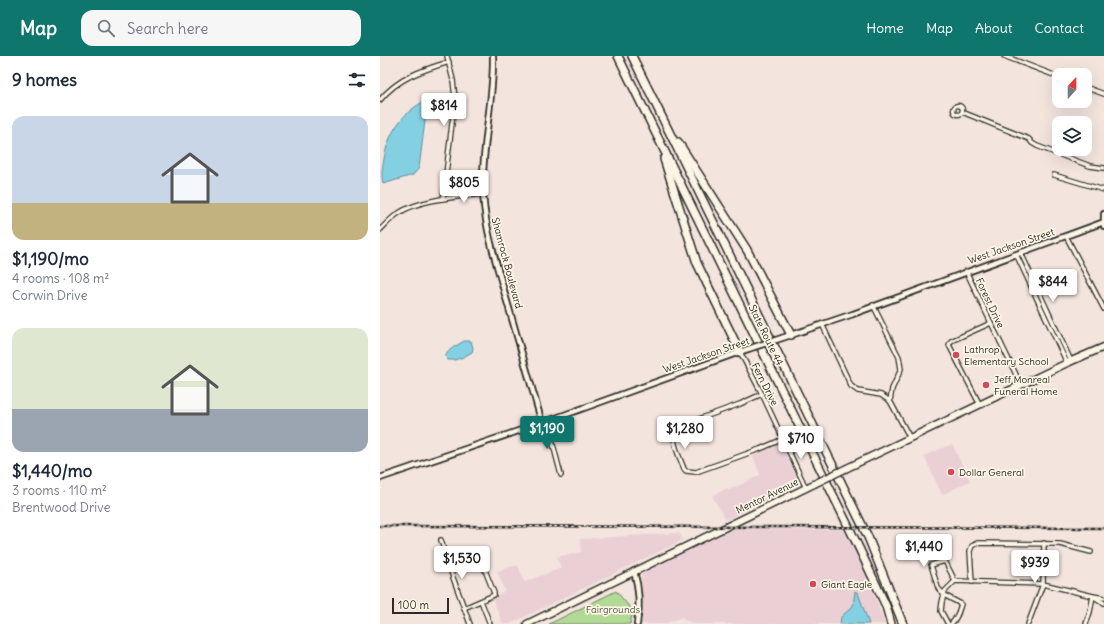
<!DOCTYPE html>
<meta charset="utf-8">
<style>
body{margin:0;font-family:Delius,sans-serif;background:#f6f6f7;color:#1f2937;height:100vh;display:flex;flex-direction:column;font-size:15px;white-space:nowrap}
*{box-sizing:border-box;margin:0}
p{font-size:13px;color:#747a83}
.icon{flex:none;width:22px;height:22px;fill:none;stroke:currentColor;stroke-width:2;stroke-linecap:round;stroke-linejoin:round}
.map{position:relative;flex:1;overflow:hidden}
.side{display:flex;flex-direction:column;background:#fff;width:380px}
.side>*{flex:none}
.needle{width:26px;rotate:21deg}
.tools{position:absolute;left:672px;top:12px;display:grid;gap:8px}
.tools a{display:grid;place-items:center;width:40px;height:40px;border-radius:8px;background:#fff;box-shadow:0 4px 16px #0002;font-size:20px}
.scale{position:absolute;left:12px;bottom:10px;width:57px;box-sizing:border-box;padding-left:4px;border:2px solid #2b2b2b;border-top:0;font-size:11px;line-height:14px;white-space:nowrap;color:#2b2b2b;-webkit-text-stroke:3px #fcf5e5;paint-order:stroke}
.price{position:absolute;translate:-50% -34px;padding:0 9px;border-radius:4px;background:#fff;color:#222;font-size:13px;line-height:26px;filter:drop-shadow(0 1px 2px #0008)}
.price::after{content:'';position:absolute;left:50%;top:24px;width:12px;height:9px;margin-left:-6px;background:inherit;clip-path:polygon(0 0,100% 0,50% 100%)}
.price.active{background:#0f766e;color:#fff}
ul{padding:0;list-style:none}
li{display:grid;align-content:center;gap:8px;height:212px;padding:0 12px}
li span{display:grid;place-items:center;height:124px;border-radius:12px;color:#555}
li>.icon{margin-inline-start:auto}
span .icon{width:72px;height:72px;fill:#fffc;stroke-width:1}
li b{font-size:17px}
h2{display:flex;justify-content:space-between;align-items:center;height:48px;padding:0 12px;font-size:17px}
header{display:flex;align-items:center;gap:24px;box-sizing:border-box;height:56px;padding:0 20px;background:#0f766e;color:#fff}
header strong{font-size:19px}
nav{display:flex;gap:22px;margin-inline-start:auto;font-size:14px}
.search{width:280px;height:36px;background:#f6f6f7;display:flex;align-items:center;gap:10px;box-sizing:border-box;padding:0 14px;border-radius:12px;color:#747a83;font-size:15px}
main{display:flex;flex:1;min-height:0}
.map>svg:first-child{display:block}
.built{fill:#ead0d5}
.green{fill:#b2d995;stroke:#6e8260}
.water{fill:#84d0e3;stroke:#608e99}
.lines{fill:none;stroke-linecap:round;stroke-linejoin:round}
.minor-casing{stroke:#2b2b2b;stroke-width:6}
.tertiary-casing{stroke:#2b2b2b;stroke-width:8}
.primary-casing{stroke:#2b2b2b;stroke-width:9}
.motorway-casing{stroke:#2b2b2b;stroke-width:10}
.minor{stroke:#fcf5e5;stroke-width:3.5}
.tertiary{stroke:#fcf5e5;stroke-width:4.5}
.primary{stroke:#fcf5e5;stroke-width:6}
.motorway{stroke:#fcf5e5;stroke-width:7}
.rail-casing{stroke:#2b2b2b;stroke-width:2.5}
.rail{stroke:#fcf5e5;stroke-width:1;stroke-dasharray:3;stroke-linecap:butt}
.tertiary-bridge-casing{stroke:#2b2b2b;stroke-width:8;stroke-linecap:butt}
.primary-bridge-casing{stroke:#2b2b2b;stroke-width:9;stroke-linecap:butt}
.tertiary-bridge{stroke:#fcf5e5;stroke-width:4.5}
.primary-bridge{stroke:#fcf5e5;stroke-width:6}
.poi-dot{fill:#d1495b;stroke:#fcf5e5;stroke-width:1.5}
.labels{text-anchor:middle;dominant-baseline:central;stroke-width:3.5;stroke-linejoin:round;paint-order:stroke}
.street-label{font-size:10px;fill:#2b2b2b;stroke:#fcf5e5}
.poi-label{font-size:10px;fill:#2b2b2b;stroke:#fcf5e5;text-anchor:start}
.park-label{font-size:10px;fill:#4d5646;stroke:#fcf5e5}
</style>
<header>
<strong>Map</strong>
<div class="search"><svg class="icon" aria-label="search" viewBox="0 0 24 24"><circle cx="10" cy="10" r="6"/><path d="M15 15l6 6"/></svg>Search here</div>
<nav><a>Home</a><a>Map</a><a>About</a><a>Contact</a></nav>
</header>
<main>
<section class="side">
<h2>9 homes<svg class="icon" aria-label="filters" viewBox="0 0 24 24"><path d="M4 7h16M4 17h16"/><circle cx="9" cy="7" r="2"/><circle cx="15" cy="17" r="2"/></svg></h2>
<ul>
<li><span style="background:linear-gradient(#c9d6e8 70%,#c2b280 0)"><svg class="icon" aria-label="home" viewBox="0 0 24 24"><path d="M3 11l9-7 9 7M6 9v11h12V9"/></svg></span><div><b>$1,190/mo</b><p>4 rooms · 108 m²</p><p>Corwin Drive</p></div></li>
<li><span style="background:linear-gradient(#dfe7d0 65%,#9aa5b1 0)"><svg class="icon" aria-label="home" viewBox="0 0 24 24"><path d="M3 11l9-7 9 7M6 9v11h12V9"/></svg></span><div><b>$1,440/mo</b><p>3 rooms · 110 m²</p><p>Brentwood Drive</p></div></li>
</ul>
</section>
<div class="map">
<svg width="724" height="568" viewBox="0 0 724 568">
<rect width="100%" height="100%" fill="#f4e4de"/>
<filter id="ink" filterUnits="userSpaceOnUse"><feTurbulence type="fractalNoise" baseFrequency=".025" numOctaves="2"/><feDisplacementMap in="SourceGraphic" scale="8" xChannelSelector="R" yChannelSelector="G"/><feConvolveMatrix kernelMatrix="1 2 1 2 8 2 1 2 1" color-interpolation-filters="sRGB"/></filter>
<g filter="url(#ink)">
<g class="built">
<path d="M400 387 420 428 346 464 332 440 347 432 349 434 380 419 373 400Z"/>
<path d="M572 388 590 425 562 439 544 400Z"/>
<path d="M353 473 466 474 485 514 505 568H317L306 565 302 561 285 568H261L263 555 261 524 262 517Z"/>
<path d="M299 477 303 484 130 568H123L112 542 125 535 117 515 138 509 144 526 181 512 177 501 201 496 200 483Z"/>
</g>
<path class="green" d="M236 535 253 555 250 568H169Z"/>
<g class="water">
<path d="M43 46H46L47 49 39 112 33 119 3 128C1 120 2 111 4 103 8 78 21 58 43 46Z"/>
<path d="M84 285H91L93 292 92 296C84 301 77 305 68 304L65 301C68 293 76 290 84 285Z"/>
<path d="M475 535 478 537 489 568H460L461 561 473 550Z"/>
</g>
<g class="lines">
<defs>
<g id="minor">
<path d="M624 0 679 21"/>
<path d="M705 31 724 38"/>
<path d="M0 44C18 22 42 14 69 6"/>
<circle cx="578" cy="54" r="4.5"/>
<path d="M582 56 649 83 652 87 657 90 710 110 724 112"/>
<path d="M674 119 724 134"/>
<path d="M63 143 75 42 73 24 67 0"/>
<path d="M0 174C6 168 12 161 19 157 40 143 78 141 103 138"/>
<path d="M686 180 724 253"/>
<path d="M641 197 691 305"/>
<path d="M636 198 687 307"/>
<path d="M586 215 641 329"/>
<path d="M493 249 519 301 521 313 512 333 510 345 530 382"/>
<path d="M442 268 471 330 478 335 501 339 510 345"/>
<path d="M360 296 382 338 426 432"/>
<path d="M382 338 360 348 297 371C289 383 300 401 304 413L306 415 316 416 380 393 403 383"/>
<path d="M600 349 569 289 571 285 611 267"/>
<path d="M167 365 181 419"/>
<path d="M61 484 68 508 90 568"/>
<path d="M69 510 94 503 101 504 114 537V539L84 552"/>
<path d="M592 526 590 495 592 490 597 487 680 488 711 496"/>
<path d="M714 541 724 547"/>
<path d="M101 545 110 568"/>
<path d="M568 568 561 555 562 546 565 535 575 525 663 528 713 540 724 542"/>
<path d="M571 568C577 563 579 555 581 548L564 539 558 532 551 509 565 505 575 525"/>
<path d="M648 568 663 528 664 487"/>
<path d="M706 568 710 556 713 540"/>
</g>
<g id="tertiary">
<path d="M113 0C114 44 102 86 103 130 103 168 116 205 126 242 138 283 150 325 162 367"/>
<path d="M724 158V170"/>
<path d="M402 282 473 258 724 166"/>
<path d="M0 422 162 367 368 293"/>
<path d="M254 515C259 532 260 551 257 568"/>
</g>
<g id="primary">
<path d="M467 412 687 307 724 291"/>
<path d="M147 568 434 428"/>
</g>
<g id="motorway">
<path d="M238 0 479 492 506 550 511 568"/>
<path d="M252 0 488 481 523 568"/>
<path d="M298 86 367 194 411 279"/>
<path d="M284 103 317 207 360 296"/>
</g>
</defs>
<use href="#minor" class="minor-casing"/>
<use href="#tertiary" class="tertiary-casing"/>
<use href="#primary" class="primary-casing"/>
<use href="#motorway" class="motorway-casing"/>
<use href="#minor" class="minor"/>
<use href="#tertiary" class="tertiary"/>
<use href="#primary" class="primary"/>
<use href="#motorway" class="motorway"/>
<defs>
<path id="rail" d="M0 470 724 472"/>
</defs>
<use href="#rail" class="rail-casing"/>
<use href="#rail" class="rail"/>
<defs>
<path id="tertiary-bridge" d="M368 293 402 282"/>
<path id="primary-bridge" d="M434 428 467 412"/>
</defs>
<use href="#tertiary-bridge" class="tertiary-bridge-casing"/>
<use href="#primary-bridge" class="primary-bridge-casing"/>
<use href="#tertiary-bridge" class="tertiary-bridge"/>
<use href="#primary-bridge" class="primary-bridge"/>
</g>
</g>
<g class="poi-dot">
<circle cx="576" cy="299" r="4"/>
<circle cx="606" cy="329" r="4"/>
<circle cx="571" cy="416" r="4"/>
<circle cx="433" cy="528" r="4"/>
</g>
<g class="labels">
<g class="street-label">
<text transform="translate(631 190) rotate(-19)">West Jackson Street</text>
<text transform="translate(127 207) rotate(75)">Shamrock Boulevard</text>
<text transform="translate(610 247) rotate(65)">Forest Drive</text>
<text transform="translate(386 279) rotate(64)">State Route 44</text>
<text transform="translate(326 299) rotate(-19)">West Jackson Street</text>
<text transform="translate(385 328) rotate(63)">Fern Drive</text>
<text transform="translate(387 440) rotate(-26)">Mentor Avenue</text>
</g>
<g class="poi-label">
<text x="584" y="293">Lathrop<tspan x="584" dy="12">Elementary School</tspan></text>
<text x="614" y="323">Jeff Monreal<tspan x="614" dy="12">Funeral Home</tspan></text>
<text x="579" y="416">Dollar General</text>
<text x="441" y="528">Giant Eagle</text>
</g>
<g class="park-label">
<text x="233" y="553">Fairgrounds</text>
</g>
</g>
</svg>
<div class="tools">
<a><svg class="needle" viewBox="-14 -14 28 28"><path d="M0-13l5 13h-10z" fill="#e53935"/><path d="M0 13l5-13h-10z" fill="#747a83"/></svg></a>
<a><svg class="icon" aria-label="layers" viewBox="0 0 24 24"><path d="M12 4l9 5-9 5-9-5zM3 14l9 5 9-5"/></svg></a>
</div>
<div class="scale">100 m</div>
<b class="price" style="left:64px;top:71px">$814</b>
<b class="price" style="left:84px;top:148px">$805</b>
<b class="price" style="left:673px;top:247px">$844</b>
<b class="price active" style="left:167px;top:394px">$1,190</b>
<b class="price" style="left:305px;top:394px">$1,280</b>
<b class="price" style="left:421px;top:404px">$710</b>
<b class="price" style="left:544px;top:512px">$1,440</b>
<b class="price" style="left:82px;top:524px">$1,530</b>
<b class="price" style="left:655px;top:528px">$939</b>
</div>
</main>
